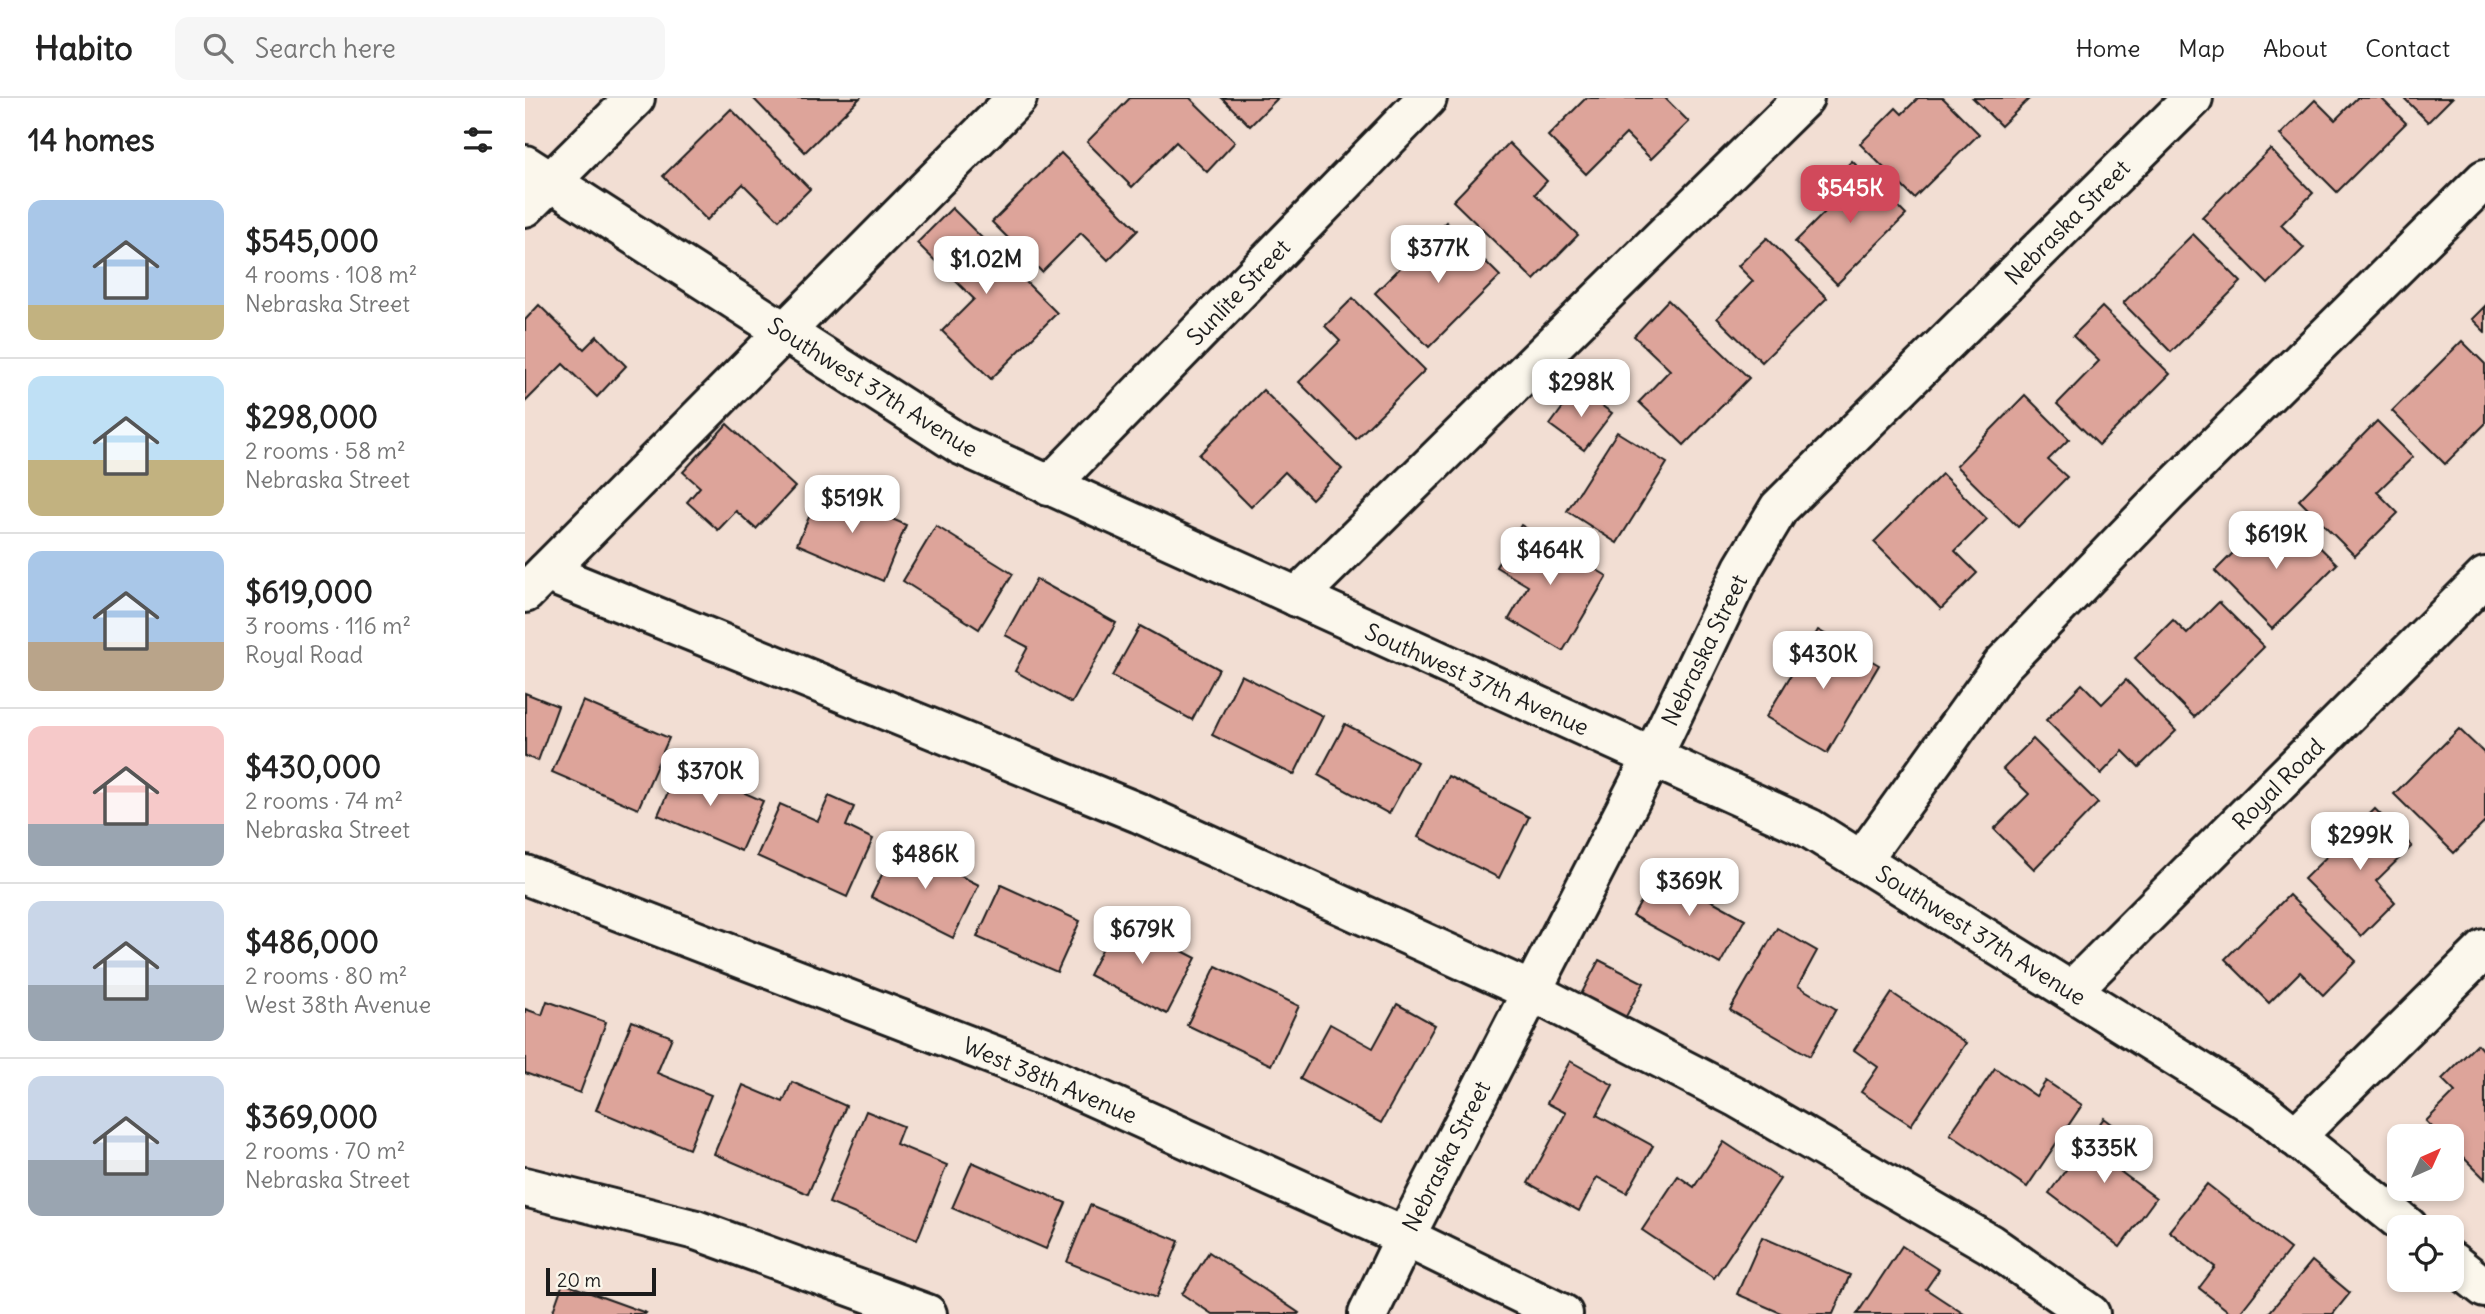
<!DOCTYPE html>
<meta charset="utf-8">
<style>
body{margin:0;font-family:Delius,sans-serif;background:#f6f6f6;color:#222;height:100vh;display:flex;flex-direction:column;font-size:26px;white-space:nowrap}
*{box-sizing:border-box;margin:0}
p{font-size:23px;color:#767676}
.icon{flex:none;width:38px;height:38px;fill:none;stroke:currentColor;stroke-width:2;stroke-linecap:round;stroke-linejoin:round}
.map{position:relative;flex:1;overflow:hidden}
.panel{display:flex;flex-direction:column;background:#fff;width:525px}
.panel>*{flex:none}
.needle{width:46px;rotate:45deg}
.tools{position:absolute;left:1862px;top:1026px;display:grid;gap:14px}
.tools a{display:grid;place-items:center;width:77px;height:77px;border-radius:14px;background:#fff;box-shadow:0 4px 10px #0003;font-size:35px}
.scale{position:absolute;left:21px;bottom:18px;width:110px;box-sizing:border-box;padding-left:7px;border:4px solid #1c1c1c;border-top:0;font-size:19px;line-height:24px;white-space:nowrap;color:#1c1c1c;-webkit-text-stroke:5px #fbf7ec;paint-order:stroke}
.price{position:absolute;translate:-50% -60px;padding:0 16px;border-radius:14px;background:#fff;color:#222;font-size:23px;line-height:46px;filter:drop-shadow(0 2px 4px #0008)}
.price::after{content:'';position:absolute;left:50%;top:42px;width:21px;height:16px;margin-left:-10px;background:inherit;clip-path:polygon(0 0,100% 0,50% 100%)}
.price.selected{background:#d1495b;color:#fff}
ul{padding:0;list-style:none}
li{display:flex;align-items:center;gap:21px;height:175px;padding:0 28px}
li+li{border-top:2px solid #e0e0e0}
li span{display:grid;place-items:center;flex:none;width:196px;height:140px;border-radius:14px;color:#555}
li>.icon{margin-inline-start:auto}
span .icon{width:84px;height:84px;fill:#fffc;stroke-width:1}
li b{font-size:30px}
h2{display:flex;justify-content:space-between;align-items:center;height:84px;padding:0 28px;font-size:30px}
header{display:flex;align-items:center;gap:42px;box-sizing:border-box;height:98px;padding:0 35px;background:#fff;border-bottom:2px solid #e0e0e0}
header strong{font-size:33px}
nav{display:flex;gap:38px;margin-inline-start:auto;font-size:24px}
.search{width:490px;height:63px;background:#f6f6f6;display:flex;align-items:center;gap:18px;box-sizing:border-box;padding:0 24px;border-radius:14px;color:#767676;font-size:26px}
main{display:flex;flex:1;min-height:0}
.map>svg:first-child{display:block}
.building{fill:#dda49a;stroke:#1c1c1c;stroke-width:2}
.lines{fill:none;stroke-linecap:round;stroke-linejoin:round}
.minor-casing{stroke:#1c1c1c;stroke-width:44}
.minor{stroke:#fbf7ec;stroke-width:38}
.labels{text-anchor:middle;dominant-baseline:central;stroke-width:5;stroke-linejoin:round;paint-order:stroke}
.street-label{font-size:23px;fill:#1c1c1c;stroke:#fbf7ec}
</style>
<header>
<strong>Habito</strong>
<div class="search"><svg class="icon" aria-label="search" viewBox="0 0 24 24"><circle cx="10" cy="10" r="6"/><path d="M15 15l6 6"/></svg>Search here</div>
<nav><a>Home</a><a>Map</a><a>About</a><a>Contact</a></nav>
</header>
<main>
<section class="panel">
<h2>14 homes<svg class="icon" aria-label="filters" viewBox="0 0 24 24"><path d="M4 7h16M4 17h16"/><circle cx="9" cy="7" r="2"/><circle cx="15" cy="17" r="2"/></svg></h2>
<ul>
<li><span style="background:linear-gradient(#a9c7e8 75%,#c2b280 0)"><svg class="icon" aria-label="home" viewBox="0 0 24 24"><path d="M3 11l9-7 9 7M6 9v11h12V9"/></svg></span><div><b>$545,000</b><p>4 rooms · 108 m²</p><p>Nebraska Street</p></div></li>
<li><span style="background:linear-gradient(#bfe0f5 60%,#c2b280 0)"><svg class="icon" aria-label="home" viewBox="0 0 24 24"><path d="M3 11l9-7 9 7M6 9v11h12V9"/></svg></span><div><b>$298,000</b><p>2 rooms · 58 m²</p><p>Nebraska Street</p></div></li>
<li><span style="background:linear-gradient(#a9c7e8 65%,#b9a48a 0)"><svg class="icon" aria-label="home" viewBox="0 0 24 24"><path d="M3 11l9-7 9 7M6 9v11h12V9"/></svg></span><div><b>$619,000</b><p>3 rooms · 116 m²</p><p>Royal Road</p></div></li>
<li><span style="background:linear-gradient(#f6c9c9 70%,#9aa5b1 0)"><svg class="icon" aria-label="home" viewBox="0 0 24 24"><path d="M3 11l9-7 9 7M6 9v11h12V9"/></svg></span><div><b>$430,000</b><p>2 rooms · 74 m²</p><p>Nebraska Street</p></div></li>
<li><span style="background:linear-gradient(#c9d6e8 60%,#9aa5b1 0)"><svg class="icon" aria-label="home" viewBox="0 0 24 24"><path d="M3 11l9-7 9 7M6 9v11h12V9"/></svg></span><div><b>$486,000</b><p>2 rooms · 80 m²</p><p>West 38th Avenue</p></div></li>
<li><span style="background:linear-gradient(#c9d6e8 60%,#9aa5b1 0)"><svg class="icon" aria-label="home" viewBox="0 0 24 24"><path d="M3 11l9-7 9 7M6 9v11h12V9"/></svg></span><div><b>$369,000</b><p>2 rooms · 70 m²</p><p>Nebraska Street</p></div></li>
</ul>
</section>
<div class="map">
<svg width="1960" height="1216" viewBox="0 0 1960 1216">
<rect width="100%" height="100%" fill="#f2ded3"/>
<filter id="ink" filterUnits="userSpaceOnUse"><feTurbulence type="fractalNoise" baseFrequency=".0143" numOctaves="2"/><feDisplacementMap in="SourceGraphic" scale="14" xChannelSelector="R" yChannelSelector="G"/><feConvolveMatrix kernelMatrix="1 2 1 2 8 2 1 2 1" color-interpolation-filters="sRGB"/></filter>
<g filter="url(#ink)">
<g class="building">
<path d="M228 0H335L280 54Z"/>
<path d="M605 0H665L710 44 682 74 651 44 607 89 562 44Z"/>
<path d="M697 0H753L725 28Z"/>
<path d="M1061 0H1140L1164 24 1126 61 1101 36 1061 76 1023 38Z"/>
<path d="M1393 0H1418L1454 36 1389 100 1335 46 1371 10 1377 16Z"/>
<path d="M1448 0H1505L1476 28Z"/>
<path d="M1832 0H1856L1881 25 1812 94 1755 37 1790 2 1810 22Z"/>
<path d="M1879 0H1927L1903 24Z"/>
<path d="M206 11 285 91 254 122 218 86 182 122 138 78Z"/>
<path d="M984 45 1022 83 1010 96 1053 137 1009 182 928 103Z"/>
<path d="M1745 51 1788 95 1756 127 1779 150 1743 186 1677 119Z"/>
<path d="M536 55 613 132 583 162 556 135 517 174 467 124Z"/>
<path d="M1327 63 1381 117 1312 186 1270 144 1320 94 1308 82Z"/>
<path d="M427 110 532 215 466 281 417 233 449 201 392 145Z"/>
<path d="M921 124 975 178 904 249 850 195Z"/>
<path d="M1668 136 1716 184 1646 254 1598 205Z"/>
<path d="M1242 140 1302 200 1237 264 1192 220 1228 183 1213 168Z"/>
<path d="M828 200 900 272 831 341 774 284 815 243 800 228Z"/>
<path d="M1143 202 1224 280 1159 347 1114 304 1145 272 1109 238Z"/>
<path d="M14 207 59 251 72 238 101 268 72 299 38 266 0 304V222Z"/>
<path d="M1960 208V234L1947 221Z"/>
<path d="M1577 209 1645 276 1574 347 1532 306 1574 263 1548 238Z"/>
<path d="M1937 243 1960 266V326L1920 366 1867 313Z"/>
<path d="M1052 290 1087 315 1059 352 1025 327Z"/>
<path d="M738 292 817 371 787 401 760 374 726 409 674 357Z"/>
<path d="M1500 297 1544 341 1523 362 1542 379 1493 429 1431 368Z"/>
<path d="M1852 323 1888 359 1852 394 1873 415 1830 458 1774 402Z"/>
<path d="M202 326 270 389 231 431 211 413 193 432 162 404 175 389 158 374Z"/>
<path d="M1092 334 1142 365 1092 445 1042 413Z"/>
<path d="M1417 376 1462 421 1430 453 1452 475 1416 511 1349 444Z"/>
<path d="M297 390 381 427 358 483 272 446Z"/>
<path d="M1740 423 1756 439 1770 425 1812 466 1747 531 1690 473Z"/>
<path d="M996 427 1082 478 1038 553 984 521 1003 488 971 469Z"/>
<path d="M411 428 488 476 454 531 378 483Z"/>
<path d="M511 481 591 525 547 605 490 573 503 549 480 537Z"/>
<path d="M1694 504 1739 549 1669 619 1610 560 1648 522 1662 536Z"/>
<path d="M615 528 694 571 667 622 587 578Z"/>
<path d="M1293 532 1354 567 1302 655 1241 619Z"/>
<path d="M716 577 798 618 769 677 687 637Z"/>
<path d="M1601 582 1651 633 1614 669 1598 653 1576 676 1521 622 1557 586 1577 606Z"/>
<path d="M0 595 33 608 13 663 0 658Z"/>
<path d="M58 603 144 640 113 711 27 674Z"/>
<path d="M820 626 892 664 864 716 793 677Z"/>
<path d="M1934 631 1960 656V724L1929 755 1869 696Z"/>
<path d="M1508 641 1573 705 1509 771 1469 731 1504 696 1478 671Z"/>
<path d="M155 666 238 703 216 753 133 717Z"/>
<path d="M923 678 1004 719 974 780 893 739Z"/>
<path d="M304 698 329 709 321 728 348 741 322 799 232 758 255 706 293 723Z"/>
<path d="M1850 711 1887 748 1851 783 1870 804 1836 838 1779 781Z"/>
<path d="M372 746 454 787 428 840 346 799Z"/>
<path d="M1133 773 1220 821 1195 866 1108 818Z"/>
<path d="M476 787 555 823 532 874 452 839Z"/>
<path d="M1764 797 1831 863 1798 897 1775 874 1744 905 1700 861Z"/>
<path d="M593 820 671 860 642 916 564 877Z"/>
<path d="M1252 830 1292 853 1273 888 1311 911 1285 958 1205 912Z"/>
<path d="M1074 862 1119 885 1097 926 1053 902Z"/>
<path d="M691 868 774 908 746 967 662 927Z"/>
<path d="M1367 895 1441 945 1386 1027 1336 994 1353 969 1329 952Z"/>
<path d="M22 903 81 924 55 995 0 975V911L17 917Z"/>
<path d="M872 906 910 927 856 1025 775 981 805 926 848 950Z"/>
<path d="M107 923 147 939 132 975 186 997 164 1051 71 1012Z"/>
<path d="M1952 946 1960 955V1081L1927 1048V1038H1916L1901 1023 1930 994 1917 981Z"/>
<path d="M1045 963 1088 987 1072 1017 1128 1048 1102 1095 1072 1079 1054 1113 1003 1085 1041 1015 1022 1005Z"/>
<path d="M1470 970 1511 998 1521 983 1557 1007 1502 1089 1425 1036Z"/>
<path d="M267 984 321 1008 283 1096 189 1056 218 987 258 1004Z"/>
<path d="M341 1013 378 1028 371 1046 422 1067 392 1142 304 1105Z"/>
<path d="M1579 1020 1611 1044 1592 1071 1631 1100 1595 1149 1524 1095Z"/>
<path d="M1199 1044 1255 1081 1189 1180 1117 1132 1153 1078 1169 1089Z"/>
<path d="M447 1064 541 1105 521 1151 427 1110Z"/>
<path d="M1682 1086 1765 1151 1714 1216H1707L1674 1190 1690 1169 1644 1133Z"/>
<path d="M565 1107 654 1143 631 1200 542 1164Z"/>
<path d="M1237 1139 1325 1177 1308 1216H1258L1212 1196Z"/>
<path d="M1377 1148 1414 1172 1401 1191 1439 1216H1332Z"/>
<path d="M684 1154 774 1215 773 1216H687L657 1196Z"/>
<path d="M1787 1163 1825 1195 1808 1216H1743Z"/>
<path d="M38 1185 121 1215 120 1216H27Z"/>
</g>
<g class="lines">
<defs>
<g id="minor">
<path d="M0 67 436 347 1284 730 1737 1012 1883 1129"/>
<path d="M0 109 110 0"/>
<path d="M524 388 902 0"/>
<path d="M21 474 614 715 1006 893 1211 999 1465 1146 1565 1216"/>
<path d="M0 495 492 0"/>
<path d="M772 499 1279 0"/>
<path d="M1336 763 1477 567 1644 394 1960 81"/>
<path d="M0 777 520 977 880 1139 1038 1216"/>
<path d="M1546 893 1960 479"/>
<path d="M1770 1039 1960 851"/>
<path d="M0 1089 171 1132 402 1216"/>
<path d="M1927 1164 1960 1190"/>
<path d="M843 1216 880 1139 1127 660 1218 470 1254 410 1668 0"/>
</g>
</defs>
<use href="#minor" class="minor-casing"/>
<use href="#minor" class="minor"/>
</g>
</g>
<g class="labels">
<g class="street-label">
<text transform="translate(1542 124) rotate(-45)">Nebraska Street</text>
<text transform="translate(713 194) rotate(-46)">Sunlite Street</text>
<text transform="translate(348 289) rotate(32)">Southwest 37th Avenue</text>
<text transform="translate(1179 552) rotate(-64)">Nebraska Street</text>
<text transform="translate(952 581) rotate(24)">Southwest 37th Avenue</text>
<text transform="translate(1753 686) rotate(-45)">Royal Road</text>
<text transform="translate(1456 837) rotate(32)">Southwest 37th Avenue</text>
<text transform="translate(525 982) rotate(23)">West 38th Avenue</text>
<text transform="translate(921 1058) rotate(-63)">Nebraska Street</text>
</g>
</g>
</svg>
<div class="tools">
<a><svg class="needle" viewBox="-14 -14 28 28"><path d="M0-13l5 13h-10z" fill="#e53935"/><path d="M0 13l5-13h-10z" fill="#767676"/></svg></a>
<a><svg class="icon" aria-label="locate" viewBox="0 0 24 24"><circle cx="12" cy="12" r="6"/><path d="M12 2v4M12 18v4M2 12h4M18 12h4"/></svg></a>
</div>
<div class="scale">20 m</div>
<b class="price selected" style="left:1325px;top:127px">$545K</b>
<b class="price" style="left:913px;top:187px">$377K</b>
<b class="price" style="left:461px;top:198px">$1.02M</b>
<b class="price" style="left:1056px;top:321px">$298K</b>
<b class="price" style="left:327px;top:437px">$519K</b>
<b class="price" style="left:1751px;top:473px">$619K</b>
<b class="price" style="left:1025px;top:489px">$464K</b>
<b class="price" style="left:1298px;top:593px">$430K</b>
<b class="price" style="left:185px;top:710px">$370K</b>
<b class="price" style="left:1835px;top:774px">$299K</b>
<b class="price" style="left:400px;top:793px">$486K</b>
<b class="price" style="left:1164px;top:820px">$369K</b>
<b class="price" style="left:617px;top:868px">$679K</b>
<b class="price" style="left:1579px;top:1087px">$335K</b>
</div>
</main>
